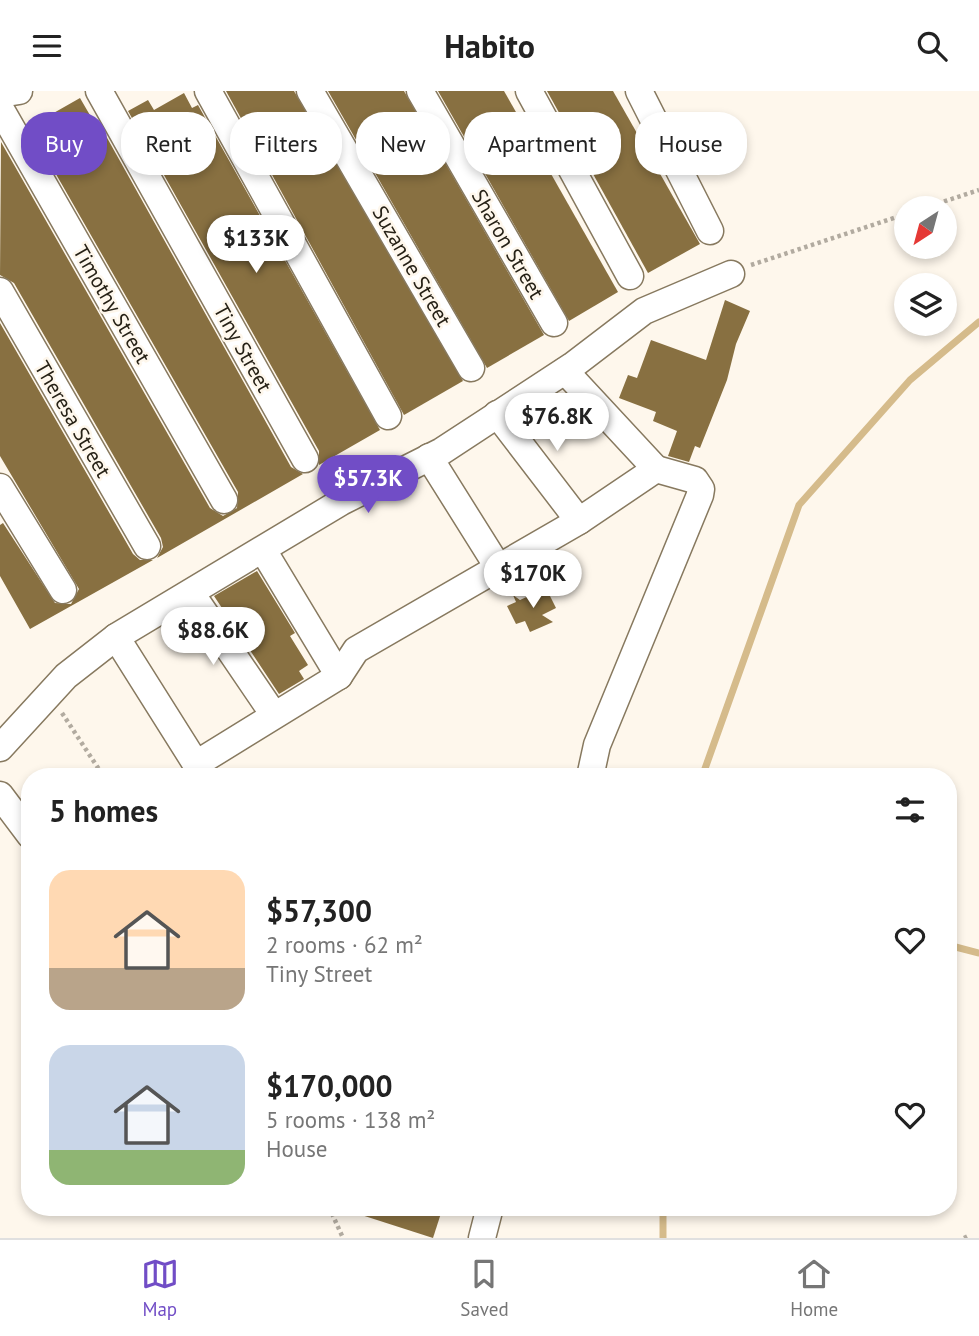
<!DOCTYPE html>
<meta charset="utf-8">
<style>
body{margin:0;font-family:"PT Sans",sans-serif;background:#f2f2f2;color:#222;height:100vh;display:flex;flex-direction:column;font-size:26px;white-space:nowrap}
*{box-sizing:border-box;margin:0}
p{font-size:23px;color:#767676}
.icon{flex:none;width:38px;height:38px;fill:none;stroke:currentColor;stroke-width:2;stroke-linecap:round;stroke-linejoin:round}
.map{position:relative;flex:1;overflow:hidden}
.sheet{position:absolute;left:21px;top:677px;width:936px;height:448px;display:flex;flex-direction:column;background:#fff;border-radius:28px;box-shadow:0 4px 10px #0003}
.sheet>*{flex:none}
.hud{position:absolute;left:21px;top:21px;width:938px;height:63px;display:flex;gap:14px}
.needle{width:46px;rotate:216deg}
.controls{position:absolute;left:894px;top:105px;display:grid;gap:14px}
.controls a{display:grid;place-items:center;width:63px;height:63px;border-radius:50%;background:#fff;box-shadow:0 4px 10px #0003;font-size:35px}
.price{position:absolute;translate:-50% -60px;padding:0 16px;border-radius:24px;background:#fff;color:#222;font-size:23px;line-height:46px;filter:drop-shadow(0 2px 4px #0008)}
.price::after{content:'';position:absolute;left:50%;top:42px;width:21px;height:16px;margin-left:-10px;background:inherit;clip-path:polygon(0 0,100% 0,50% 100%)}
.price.on{background:#714dc6;color:#fff}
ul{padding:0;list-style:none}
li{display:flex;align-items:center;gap:21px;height:175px;padding:0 28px}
li span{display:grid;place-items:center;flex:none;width:196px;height:140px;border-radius:21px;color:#555}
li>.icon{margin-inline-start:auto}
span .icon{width:84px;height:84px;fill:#fffc;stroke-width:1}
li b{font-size:30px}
h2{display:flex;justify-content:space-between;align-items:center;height:84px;padding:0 28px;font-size:30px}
.tag{padding:0 24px;border-radius:28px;background:#fff;box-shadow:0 4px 10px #0003;font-size:24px;line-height:63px}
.tag.on{background:#714dc6;color:#fff}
header{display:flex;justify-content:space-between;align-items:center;height:91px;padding:0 28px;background:#fff;font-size:32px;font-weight:800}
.tabs{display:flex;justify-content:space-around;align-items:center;height:98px;border-top:2px solid #e0e0e0;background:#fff;font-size:19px;color:#767676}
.tabs a{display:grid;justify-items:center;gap:4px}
.tabs .on{color:#714dc6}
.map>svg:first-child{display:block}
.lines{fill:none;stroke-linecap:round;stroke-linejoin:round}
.stream{stroke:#d5bb8b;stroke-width:7}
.building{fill:#887041}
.minor-casing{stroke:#87795f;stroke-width:29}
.path{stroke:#b2aba0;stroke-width:4.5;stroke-dasharray:3.5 3.5;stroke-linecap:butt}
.minor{stroke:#fff;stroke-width:26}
.labels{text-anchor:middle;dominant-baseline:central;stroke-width:5;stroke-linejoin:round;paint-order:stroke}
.street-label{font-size:21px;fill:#262116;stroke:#fef7ec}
</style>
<header><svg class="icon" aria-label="menu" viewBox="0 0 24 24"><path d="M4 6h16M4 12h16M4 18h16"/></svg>Habito<svg class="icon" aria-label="search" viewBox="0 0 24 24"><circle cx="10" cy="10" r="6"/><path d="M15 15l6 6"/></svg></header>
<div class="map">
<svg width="979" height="1147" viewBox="0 0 979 1147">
<rect width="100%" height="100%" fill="#fef7ec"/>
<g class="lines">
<g class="stream">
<path d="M702 686 799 414 910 289 979 231"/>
<path d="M948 854 979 862"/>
<path d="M663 1147V1116"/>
</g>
</g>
<g class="building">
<path d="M226 0H294L463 290 404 324Z"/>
<path d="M328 0H404L544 244 487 277Z"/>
<path d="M438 0H504L618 201 569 230Z"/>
<path d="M547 0H613L700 153 648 182Z"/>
<path d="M184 2 192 17 198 14 380 339 319 374V360L128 20 148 9 154 19Z"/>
<path d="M80 7 98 38 101 36 291 376 303 383 157 467 163 456 161 447 14 192 0 184 1 51 210 417 223 425 237 417 238 401 29 36Z"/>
<path d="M725 209 750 220 736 253 727 289 700 357 695 355 689 371 668 365 677 340 653 330 656 321 619 307 628 284 637 287 651 249 706 269Z"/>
<path d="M0 232 133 463 140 469H153L30 538 0 485V434L3 432 55 512 71 513 79 498 0 365Z"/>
<path d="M257 480 295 542 290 545 308 574 299 580 304 588 279 603 214 505Z"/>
<path d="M546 497 556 517 542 524 553 531 530 541 525 530 516 533 507 515 516 511 513 504 520 509Z"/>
<path d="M350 1116H443L433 1147 349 1120Z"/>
</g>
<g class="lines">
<defs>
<g id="minor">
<path d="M99 0 305 368"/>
<path d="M208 0 388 325"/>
<path d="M310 0 471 277"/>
<path d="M420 0 554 232"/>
<path d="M529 0 630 185"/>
<path d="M639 0 710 140"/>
<path d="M0 3 19 0"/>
<path d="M0 17 224 409"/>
<path d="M0 200 147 455"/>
<path d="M497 323 579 430"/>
<path d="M429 366 498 476"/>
<path d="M0 396 63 499"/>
<path d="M263 459 339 585"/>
<path d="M191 502 274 624"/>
<path d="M116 546 196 673 339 585 356 559 579 430 656 378 565 280"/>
<path d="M0 657 66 585 116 546 341 411 442 360 572 275 644 220 731 183"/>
<path d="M590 686 597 654 700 404 701 398 695 389 656 378"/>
<path d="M0 704 30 744"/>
<path d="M482 1147 490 1116"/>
</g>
</defs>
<use href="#minor" class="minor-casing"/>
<g class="path">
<path d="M924 117 979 99"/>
<path d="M751 174 906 123"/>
<path d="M62 622 104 686"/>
<path d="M329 1116 343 1147"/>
<path d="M964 1147 968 1145"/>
</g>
<use href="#minor" class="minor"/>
</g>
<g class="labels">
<g class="street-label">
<text transform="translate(508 153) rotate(60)">Sharon Street</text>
<text transform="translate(412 175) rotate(60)">Suzanne Street</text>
<text transform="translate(112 213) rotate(60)">Timothy Street</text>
<text transform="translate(243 257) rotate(61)">Tiny Street</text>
<text transform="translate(73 328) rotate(60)">Theresa Street</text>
</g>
</g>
</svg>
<div class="controls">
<a><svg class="needle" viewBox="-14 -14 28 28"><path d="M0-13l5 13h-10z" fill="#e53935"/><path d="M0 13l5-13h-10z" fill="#767676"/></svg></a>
<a><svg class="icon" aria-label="layers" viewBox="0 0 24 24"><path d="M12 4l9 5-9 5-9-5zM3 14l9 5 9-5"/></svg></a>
</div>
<b class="price" style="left:256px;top:184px">$133K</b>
<b class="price" style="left:557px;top:362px">$76.8K</b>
<b class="price on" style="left:368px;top:424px">$57.3K</b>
<b class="price" style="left:533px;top:519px">$170K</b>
<b class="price" style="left:213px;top:576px">$88.6K</b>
<div class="hud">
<a class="tag on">Buy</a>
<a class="tag">Rent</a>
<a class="tag">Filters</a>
<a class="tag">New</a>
<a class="tag">Apartment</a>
<a class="tag">House</a>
</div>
<section class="sheet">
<h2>5 homes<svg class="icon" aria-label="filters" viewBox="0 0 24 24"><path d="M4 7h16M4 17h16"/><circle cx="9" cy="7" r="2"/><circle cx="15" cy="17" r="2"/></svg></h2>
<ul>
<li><span style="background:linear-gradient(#ffd9b3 70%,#b9a48a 0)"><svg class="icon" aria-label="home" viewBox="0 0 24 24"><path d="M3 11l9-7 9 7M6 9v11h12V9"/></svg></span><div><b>$57,300</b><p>2 rooms · 62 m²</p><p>Tiny Street</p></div><svg class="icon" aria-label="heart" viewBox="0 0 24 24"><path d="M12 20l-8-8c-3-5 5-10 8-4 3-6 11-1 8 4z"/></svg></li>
<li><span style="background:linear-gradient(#c9d6e8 75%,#8fb573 0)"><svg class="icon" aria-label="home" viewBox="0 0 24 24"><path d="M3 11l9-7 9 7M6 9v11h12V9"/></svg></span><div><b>$170,000</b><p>5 rooms · 138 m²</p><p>House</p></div><svg class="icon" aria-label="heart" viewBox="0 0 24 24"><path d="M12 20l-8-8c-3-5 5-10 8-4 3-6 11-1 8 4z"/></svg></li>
</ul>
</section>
</div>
<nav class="tabs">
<a class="on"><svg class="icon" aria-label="map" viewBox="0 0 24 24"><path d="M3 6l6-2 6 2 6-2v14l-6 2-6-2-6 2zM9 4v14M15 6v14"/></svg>Map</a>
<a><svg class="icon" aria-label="saved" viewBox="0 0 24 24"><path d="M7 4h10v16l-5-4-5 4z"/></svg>Saved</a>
<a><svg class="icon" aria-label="home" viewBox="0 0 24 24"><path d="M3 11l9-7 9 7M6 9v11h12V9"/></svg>Home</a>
</nav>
